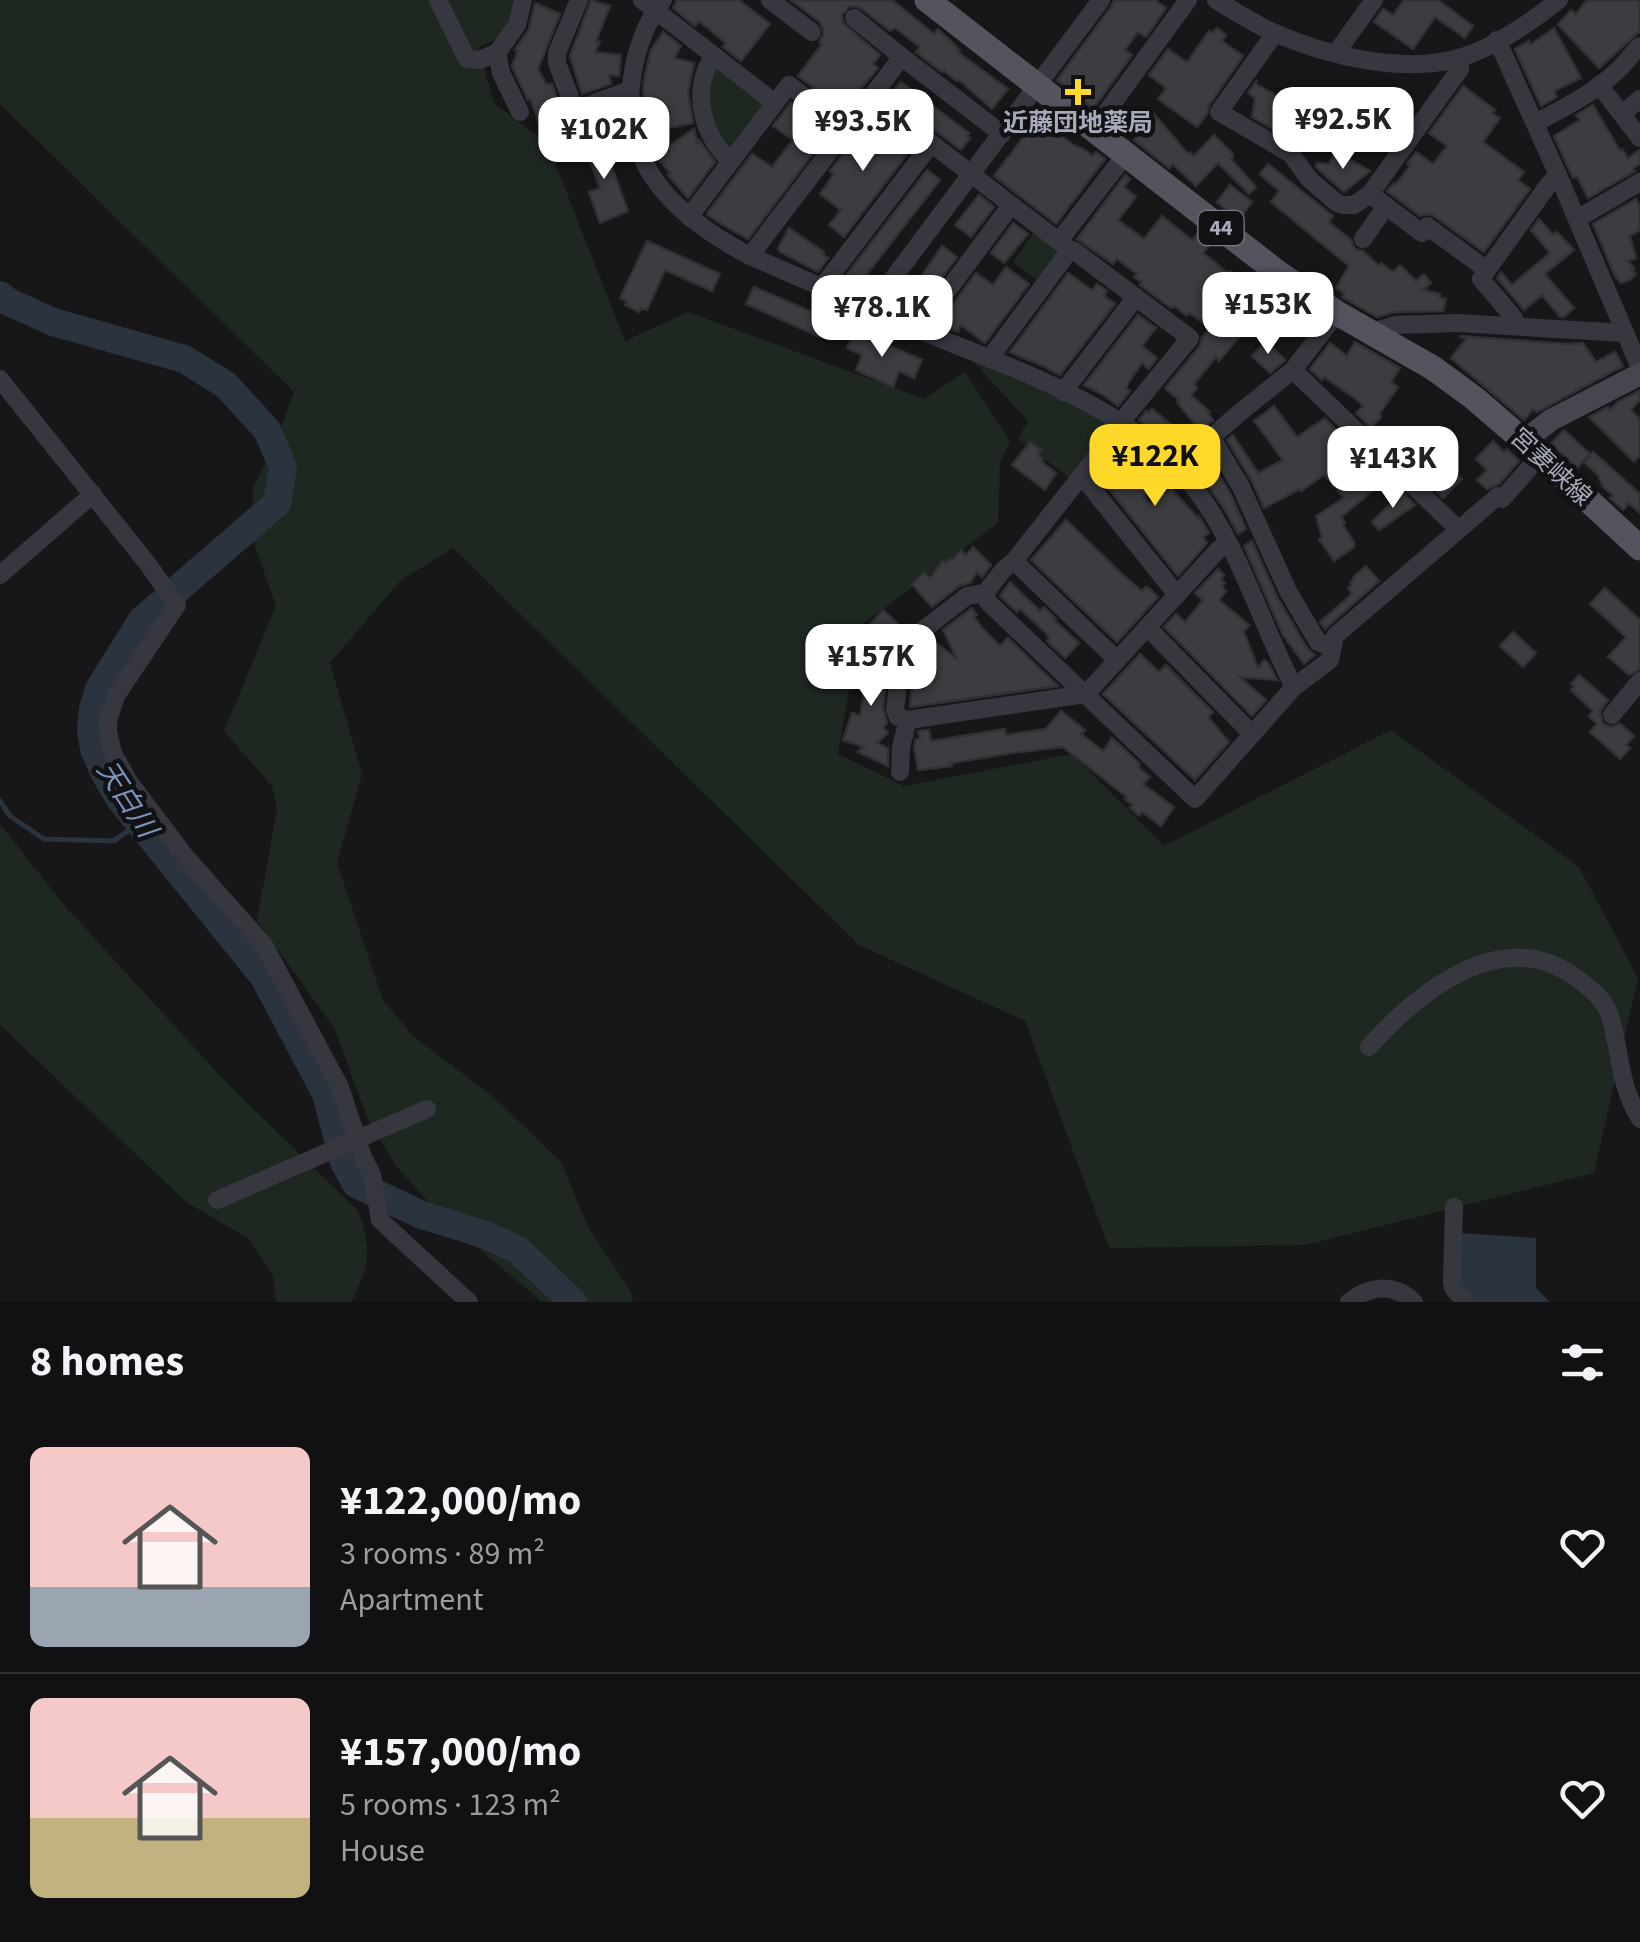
<!DOCTYPE html>
<meta charset="utf-8">
<style>
body{margin:0;font-family:"Source Sans 3","Noto Sans JP",sans-serif;background:#1e1f21;color:#f1f3f6;height:100vh;display:flex;flex-direction:column;font-size:38px;white-space:nowrap}
*{box-sizing:border-box;margin:0}
p{font-size:32px;color:#9c9da0}
.icon{flex:none;width:55px;height:55px;fill:none;stroke:currentColor;stroke-width:2;stroke-linecap:round;stroke-linejoin:round}
.map{position:relative;height:1302px;overflow:hidden}
.sheet{display:flex;flex-direction:column;background:#111113;flex:1}
.sheet>*{flex:none}
.price{position:absolute;translate:-50% -85px;padding:0 22px;border-radius:20px;background:#fff;color:#222;font-size:32px;line-height:65px;filter:drop-shadow(0 2px 5px #0008)}
.price::after{content:'';position:absolute;left:50%;top:60px;width:30px;height:22px;margin-left:-15px;background:inherit;clip-path:polygon(0 0,100% 0,50% 100%)}
.price.current{background:#ffd829;color:#111}
ul{padding:0;list-style:none}
li{display:flex;align-items:center;gap:30px;height:250px;padding:0 30px}
li+li{border-top:2px solid #303133}
li span{display:grid;place-items:center;flex:none;width:280px;height:200px;border-radius:15px;color:#555}
li>.icon{margin-inline-start:auto}
span .icon{width:120px;height:120px;fill:#fffc;stroke-width:1}
li b{font-size:42px}
h2{display:flex;justify-content:space-between;align-items:center;height:120px;padding:0 30px;font-size:42px}
.map>svg:first-child{display:block}
.green{fill:#1e2821}
.water{fill:#2b333f}
.lines{fill:none;stroke-linecap:round;stroke-linejoin:round}
.stream{stroke:#2b333f;stroke-width:5}
.river{stroke:#2b333f;stroke-width:28}
.building{fill:#3c3c41;stroke:#313035;stroke-width:2.5}
.minor{stroke:#37373f;stroke-width:18}
.secondary{stroke:#45464f;stroke-width:22}
.primary{stroke:#53545e;stroke-width:25}
.minor-bridge{stroke:#37373f;stroke-width:18}
.poi-dot{fill:#ffd829;stroke:#121214;stroke-width:4}
.labels{text-anchor:middle;dominant-baseline:central;stroke-width:9;stroke-linejoin:round;paint-order:stroke}
.shield{fill:#121214;stroke:#7a7c88;stroke-width:2.5}
.shield-label{font-size:22px;font-weight:bold;fill:#a7aaba}
.poi-label{font-size:25px;font-weight:bold;fill:#a7aaba;stroke:#121214}
.street-label{font-size:25px;fill:#a7aaba;stroke:#121214}
.water-label{font-size:28px;font-style:italic;fill:#7b92b9;stroke:#121214}
</style>
<div class="map">
<svg width="1640" height="1302" viewBox="0 0 1640 1302">
<rect width="100%" height="100%" fill="#171719"/>
<g class="green">
<path d="M0 0H514L505 36 478 47 494 103 548 145 625 341 688 312 924 399 965 372 1010 441 1000 463 998 523 860 626 838 754 904 786 1072 754 1164 846 1391 730 1579 867 1638 978 1594 1173 1305 1245 1109 1248 1025 1021 859 945 453 548 400 581 330 663 362 774 337 863 383 1000 413 1036 490 1094 561 1162 588 1227 630 1290 633 1302H542L442 1217 396 1166 368 1120 335 1029 257 921 277 809 272 786 224 731 276 606 252 537 253 488 273 448 294 392 0 104Z"/>
<path d="M717 64 763 99 764 106 731 151 719 142 706 93Z"/>
<path d="M1034 232 1060 250 1041 283 1013 262Z"/>
<path d="M972 360 1064 400 1110 424V431L1071 479 1018 439 1028 421Z"/>
<path d="M0 824 64 905 224 1080 358 1211C372 1249 370 1266 351 1302H276L273 1275 249 1239 186 1202 0 1025Z"/>
</g>
<path class="water" d="M1459 1233 1536 1238V1288L1550 1302H1470L1457 1289Z"/>
<g class="lines">
<path class="stream" d="M0 801 10 816 44 839 114 841 139 823"/>
<path class="river" d="M0 295 9 302 53 322 184 359 226 385 267 430 283 467 277 503 142 620 99 689 93 709 91 730 94 749 105 774 119 798 264 977 326 1094 344 1162 356 1184 422 1215 486 1235 518 1250 573 1302"/>
</g>
<g class="building">
<path d="M591 0 610 6 596 41 600 42 595 52 621 55 619 76 609 75 611 84 582 94 570 56Z"/>
<path d="M677 0H739L770 24 741 61 723 47 726 43 699 21 695 26 673 8Z"/>
<path d="M791 0H892L934 34 938 29 960 50 958 52 1008 89 992 109 959 80 957 81 944 71 942 72 916 52 920 47 895 28 890 31 861 8 850 6 842 15 843 23 880 55 873 64 878 68 843 110 798 76 822 44 819 42 824 33 820 22Z"/>
<path d="M1114 0H1155L1166 8 1146 37 1138 32 1125 50 1132 55 1093 109 1057 80 1111 7Z"/>
<path d="M1404 0H1438L1473 26 1465 38 1435 17 1413 49 1374 22 1383 9 1393 15Z"/>
<path d="M1587 0H1640V31L1599 68 1558 25 1571 10 1576 14Z"/>
<path d="M535 3 560 14 538 69 546 84H552L560 107 555 109 559 119 540 126 530 98 528 100 512 66 518 51 515 50 529 29Z"/>
<path d="M1217 28 1226 35 1222 41 1243 56 1209 105 1207 114 1197 127 1158 99 1166 88 1149 75 1168 49 1185 61H1188L1209 31 1212 33Z"/>
<path d="M1554 28 1581 78 1554 91 1557 97 1541 106 1515 49 1529 41 1530 45Z"/>
<path d="M663 32 681 46 674 58 694 63 688 92 693 123 649 132 646 124 647 111 644 110 643 103 644 80 651 50Z"/>
<path d="M1257 80 1256 84 1291 104 1284 116 1292 127 1282 134 1252 117 1255 98 1248 93Z"/>
<path d="M901 82 969 133 967 136 970 138 961 150 889 95Z"/>
<path d="M1463 86 1495 110 1492 113 1500 118 1483 142 1524 172 1518 180 1530 189 1484 252 1434 216 1427 214 1420 216 1387 191 1394 183 1396 184 1410 166 1407 164 1416 152 1433 164 1447 146 1429 133Z"/>
<path d="M1370 88 1385 98 1377 109 1386 120 1372 131 1362 118 1346 115 1349 98 1362 100Z"/>
<path d="M791 102 818 123 812 132 824 139 748 239 718 222 708 215V212L752 154 772 167 793 140 773 126Z"/>
<path d="M1593 105 1620 151 1622 149 1628 158 1640 150V164L1633 168 1635 171 1588 198 1577 176 1573 178 1554 136 1580 120 1576 115Z"/>
<path d="M1148 107 1188 154 1190 152 1194 156 1214 135 1232 153 1233 157 1231 159 1256 187 1249 194 1218 163 1196 186 1173 164 1169 168 1134 140 1139 134 1132 129Z"/>
<path d="M1041 113 1051 121 1048 125 1073 145 1082 148 1093 156 1096 152 1105 159 1056 224 994 176Z"/>
<path d="M879 120 905 139 899 146 908 153 844 237 829 225 841 210 820 194 834 174 830 171 855 138 861 142Z"/>
<path d="M694 129 697 142 699 140 715 162 688 198 668 175 670 173 659 160 663 158 660 152Z"/>
<path d="M600 135 628 211 600 223 589 192 600 188 583 141Z"/>
<path d="M1336 152 1370 171 1344 192 1316 167 1317 163 1329 164Z"/>
<path d="M1268 164 1333 216 1329 222 1351 240 1355 249 1363 251 1379 266 1381 263 1393 272 1400 265 1416 281 1424 274 1431 283 1423 290 1440 294V298L1446 299 1443 311 1395 312 1377 317 1342 297 1344 293 1336 288 1349 266 1271 202 1279 191 1260 174Z"/>
<path d="M927 170 940 180 860 283 869 289 867 293 841 282Z"/>
<path d="M1125 175 1130 179 1124 187 1136 197 1118 220 1144 239 1162 216 1192 240 1199 232 1212 242 1203 253 1228 273 1230 271 1234 274 1236 273 1249 283 1255 275 1273 289 1267 296 1292 316 1275 338 1253 320 1219 361 1216 357 1194 384 1197 388 1191 395 1210 412 1208 413 1213 420 1200 431 1177 402 1179 400 1165 388 1200 346 1202 338 1210 328 1190 313 1186 315 1174 306 1171 308 1140 285 1142 282 1134 277 1137 274 1117 259 1113 264 1077 239Z"/>
<path d="M1230 185 1252 202 1239 220 1217 202Z"/>
<path d="M979 195 994 207 971 237 955 225Z"/>
<path d="M1636 199 1640 207V230L1630 236 1636 258 1628 261 1634 268 1632 270 1636 274 1630 280 1621 283 1615 276 1593 224Z"/>
<path d="M1539 219 1553 235 1557 232 1574 250 1545 274 1574 308 1564 317H1560L1542 295 1524 310 1497 278 1501 272 1512 285 1550 253 1531 230Z"/>
<path d="M1013 223 1028 234 1004 263 991 253Z"/>
<path d="M789 228 824 252 822 254 828 258 818 272 779 251 778 248Z"/>
<path d="M647 241 720 274 712 291 665 270 647 310 641 308 639 312 625 305 627 301 620 298Z"/>
<path d="M942 246 957 257 916 312 912 309 914 307 901 298 915 279 918 281Z"/>
<path d="M1006 267 1029 284 985 343 961 325 958 332 938 324 976 273 993 285Z"/>
<path d="M1068 273 1092 290 1097 284 1107 291 1104 296 1115 304 1060 375 1043 366 1010 352Z"/>
<path d="M754 287 826 318 818 336 746 304Z"/>
<path d="M1138 315 1156 328 1142 346 1157 358 1149 369 1142 363 1128 383 1126 388 1130 391 1118 406 1102 394 1084 385Z"/>
<path d="M855 331 922 360 914 378 899 371 893 387 856 370 862 355 847 348Z"/>
<path d="M1459 336 1567 344 1583 343 1596 362 1615 352 1623 366 1537 412 1533 409 1524 420 1451 358 1466 339Z"/>
<path d="M1266 341 1285 360 1270 373 1252 356Z"/>
<path d="M1355 342 1400 368 1391 382 1398 387 1380 413 1381 417 1371 428 1356 413 1363 406 1356 399 1324 377 1322 380 1310 369 1330 343 1347 356Z"/>
<path d="M1639 391 1640 400 1631 410 1640 419V455L1634 462 1589 417 1608 407 1610 410 1618 402Z"/>
<path d="M1274 406 1297 437 1325 418 1362 460 1356 464 1376 488 1341 517 1345 523 1343 525 1354 542V547L1334 561 1319 539 1322 537 1316 516 1344 498 1324 475 1301 491 1300 489 1264 508 1252 481 1227 440 1233 435 1258 473 1283 460 1254 421Z"/>
<path d="M1152 409 1190 440 1177 451 1139 420 1146 411 1148 413Z"/>
<path d="M1564 430 1590 454 1577 468 1551 444Z"/>
<path d="M1493 441 1504 452 1507 449 1519 461 1499 484 1487 489 1477 480 1487 470 1476 459Z"/>
<path d="M1030 442 1042 450 1038 455 1043 460 1042 462 1056 473 1045 490 1012 465Z"/>
<path d="M1129 443 1136 449 1161 479 1144 497 1150 504 1171 489 1198 518 1199 516 1209 533 1203 537 1207 543 1178 576 1098 475 1113 458 1112 457Z"/>
<path d="M1593 452 1640 494V513L1629 503 1623 510 1610 498 1613 495 1603 487 1598 475 1584 462Z"/>
<path d="M1429 454 1434 459 1437 455 1462 479 1443 498 1417 472 1420 469 1417 466Z"/>
<path d="M1210 460 1230 493 1246 529 1238 534 1222 505 1196 471Z"/>
<path d="M1402 492 1415 505 1379 530 1372 522Z"/>
<path d="M1066 520 1123 575 1142 591 1146 587 1149 588 1158 597 1117 642 1031 560Z"/>
<path d="M1252 541 1277 597 1307 648 1315 655 1304 664 1283 635 1244 546Z"/>
<path d="M973 547 991 565 982 577 977 572 970 583 959 586 932 607 912 584 924 572 930 578 943 560 946 563 949 559 952 560 961 550 966 555Z"/>
<path d="M1366 566 1379 581 1325 629 1320 622 1352 594 1348 588 1352 585 1350 583 1354 579 1353 577Z"/>
<path d="M1218 569 1224 575 1221 579 1225 583 1222 587 1226 591 1219 600 1249 625 1244 632 1258 668 1264 660 1269 664 1277 680 1240 677 1266 700 1252 716 1164 627 1176 614 1185 622 1203 600 1195 593Z"/>
<path d="M1010 582 1040 611 1044 607 1056 619 1055 621 1079 643 1065 658 1047 641 1049 638 1047 634 1020 609 1017 612 1000 596Z"/>
<path d="M1605 588 1640 620V669L1629 675 1608 657 1626 637 1590 604Z"/>
<path d="M972 608 977 615 974 617 982 628 1000 646 1008 638 1058 686 910 707 914 660 921 658 920 648 931 639 957 659 943 630Z"/>
<path d="M883 610 900 626 885 643 868 627Z"/>
<path d="M1513 632 1536 653 1523 667 1500 646Z"/>
<path d="M871 652 889 656 883 707 887 723 883 727 888 733 877 743 888 748V766L858 752 864 747 843 740 852 713 860 716 868 673 859 671 860 665H855L856 654 870 655Z"/>
<path d="M1140 654 1159 672 1166 665 1213 712 1208 717 1229 742 1195 780 1103 694Z"/>
<path d="M1579 675 1608 700 1600 712 1603 724 1611 727 1620 724 1634 736 1626 745 1630 748 1620 759 1590 732 1597 724 1589 716 1593 711 1571 690 1574 686 1571 684Z"/>
<path d="M1061 711 1085 730 1081 734 1103 751 1112 738 1140 764 1138 767 1150 777 1143 784 1174 807 1161 826 1142 812 1139 816 1130 808 1133 805 1125 799 1127 797 1063 747 1012 753 952 763V766L918 770 914 747 916 739 920 738 918 731 929 730 931 741 1005 729 1006 735 1046 729Z"/>
</g>
<g class="lines">
<g class="minor">
<path d="M438 0 467 59 479 60 497 53"/>
<path d="M579 0 557 53V63L575 110 630 90"/>
<path d="M642 0 775 103 689 217"/>
<path d="M663 0C646 22 636 50 632 78 619 166 678 218 750 256 808 281 865 307 924 332 1017 371 1133 407 1196 490 1240 548 1260 622 1294 687"/>
<path d="M770 0 812 32"/>
<path d="M1216 0C1236 12 1256 25 1277 34 1328 56 1404 74 1459 58 1493 48 1531 22 1559 0"/>
<path d="M854 18 902 57 871 97"/>
<path d="M1275 33 1219 112 1291 154 1309 179 1337 203 1343 205H1354L1370 194 1460 69V58"/>
<path d="M1497 40 1558 175 1640 368"/>
<path d="M1336 53 1374 0"/>
<path d="M714 56C690 88 702 137 731 161"/>
<path d="M902 57 1002 134"/>
<path d="M1599 85 1640 138"/>
<path d="M775 103 789 85 846 128"/>
<path d="M520 112 501 73 497 53 517 25 523 0"/>
<path d="M1622 114 1640 99"/>
<path d="M1535 123C1564 108 1594 93 1618 70 1626 63 1632 53 1640 46"/>
<path d="M1094 129 1188 0"/>
<path d="M1370 194 1422 233 1427 226 1487 270 1549 184 1558 175"/>
<path d="M1577 219 1640 182"/>
<path d="M1363 239 1386 206"/>
<path d="M1059 241 1126 154"/>
<path d="M750 256 871 97 1070 250"/>
<path d="M1487 270 1481 279 1514 318"/>
<path d="M822 287 931 144"/>
<path d="M871 308 1101 0"/>
<path d="M919 329 1011 205"/>
<path d="M1372 332 1395 325 1458 323 1624 333"/>
<path d="M989 359 1070 250H1073L1190 338 1121 422"/>
<path d="M1293 370 1457 528"/>
<path d="M0 379 147 563 177 605 116 696 108 721V732L113 753 129 782 185 856 264 945 340 1087 363 1157 372 1175 380 1220 469 1302"/>
<path d="M1063 392 1136 297"/>
<path d="M1123 423 1014 561 1004 569 985 593 967 596 910 640 902 656 895 709 898 717 908 720 1086 694 1218 550 1227 543"/>
<path d="M1211 437 1241 487 1288 591 1318 642 1331 647"/>
<path d="M1177 468 1238 414 1293 370 1337 313"/>
<path d="M1082 476 1177 595"/>
<path d="M1014 561 1117 660"/>
<path d="M0 575 93 494"/>
<path d="M985 593 988 602 1195 799 1294 687 1330 660 1335 636 1498 496 1502 499 1540 456"/>
<path d="M1147 627 1252 734"/>
<path d="M1612 715 1640 681"/>
<path d="M900 772 901 747 908 720"/>
<path d="M1369 1047C1418 992 1501 924 1575 977 1588 987 1599 994 1607 1009 1613 1020 1614 1034 1617 1046 1621 1071 1626 1097 1640 1119"/>
<path d="M1454 1207 1452 1282 1453 1288 1465 1302"/>
<path d="M1349 1302C1370 1285 1394 1283 1414 1302"/>
</g>
<path class="secondary" d="M1524 441 1551 420 1640 374"/>
<path class="primary" d="M927 0 1277 272 1337 313 1433 368 1474 398 1524 441 1640 548"/>
<path class="minor-bridge" d="M217 1200 427 1109"/>
</g>
<path class="poi-dot" d="M1073 77h10v10h10v10h-10v10h-10v-10h-10v-10h10z"/>
<g class="labels">
<rect class="shield" x="1198.5" y="211" width="45" height="34" rx="8"/>
<g class="shield-label">
<text x="1221" y="228">44</text>
</g>
<g class="poi-label">
<text x="1078" y="123">近藤団地薬局</text>
</g>
<g class="street-label">
<text transform="translate(1551 467) rotate(43)">宮妻峡線</text>
</g>
<g class="water-label">
<text transform="translate(127 799) rotate(57)">天白川</text>
</g>
</g>
</svg>
<b class="price" style="left:1343px;top:172px">¥92.5K</b>
<b class="price" style="left:863px;top:174px">¥93.5K</b>
<b class="price" style="left:604px;top:182px">¥102K</b>
<b class="price" style="left:1268px;top:357px">¥153K</b>
<b class="price" style="left:882px;top:360px">¥78.1K</b>
<b class="price current" style="left:1155px;top:509px">¥122K</b>
<b class="price" style="left:1393px;top:511px">¥143K</b>
<b class="price" style="left:871px;top:709px">¥157K</b>
</div>
<section class="sheet">
<h2>8 homes<svg class="icon" aria-label="filters" viewBox="0 0 24 24"><path d="M4 7h16M4 17h16"/><circle cx="9" cy="7" r="2"/><circle cx="15" cy="17" r="2"/></svg></h2>
<ul>
<li><span style="background:linear-gradient(#f6c9c9 70%,#9aa5b1 0)"><svg class="icon" aria-label="home" viewBox="0 0 24 24"><path d="M3 11l9-7 9 7M6 9v11h12V9"/></svg></span><div><b>¥122,000/mo</b><p>3 rooms · 89 m²</p><p>Apartment</p></div><svg class="icon" aria-label="heart" viewBox="0 0 24 24"><path d="M12 20l-8-8c-3-5 5-10 8-4 3-6 11-1 8 4z"/></svg></li>
<li><span style="background:linear-gradient(#f6c9c9 60%,#c2b280 0)"><svg class="icon" aria-label="home" viewBox="0 0 24 24"><path d="M3 11l9-7 9 7M6 9v11h12V9"/></svg></span><div><b>¥157,000/mo</b><p>5 rooms · 123 m²</p><p>House</p></div><svg class="icon" aria-label="heart" viewBox="0 0 24 24"><path d="M12 20l-8-8c-3-5 5-10 8-4 3-6 11-1 8 4z"/></svg></li>
</ul>
</section>
